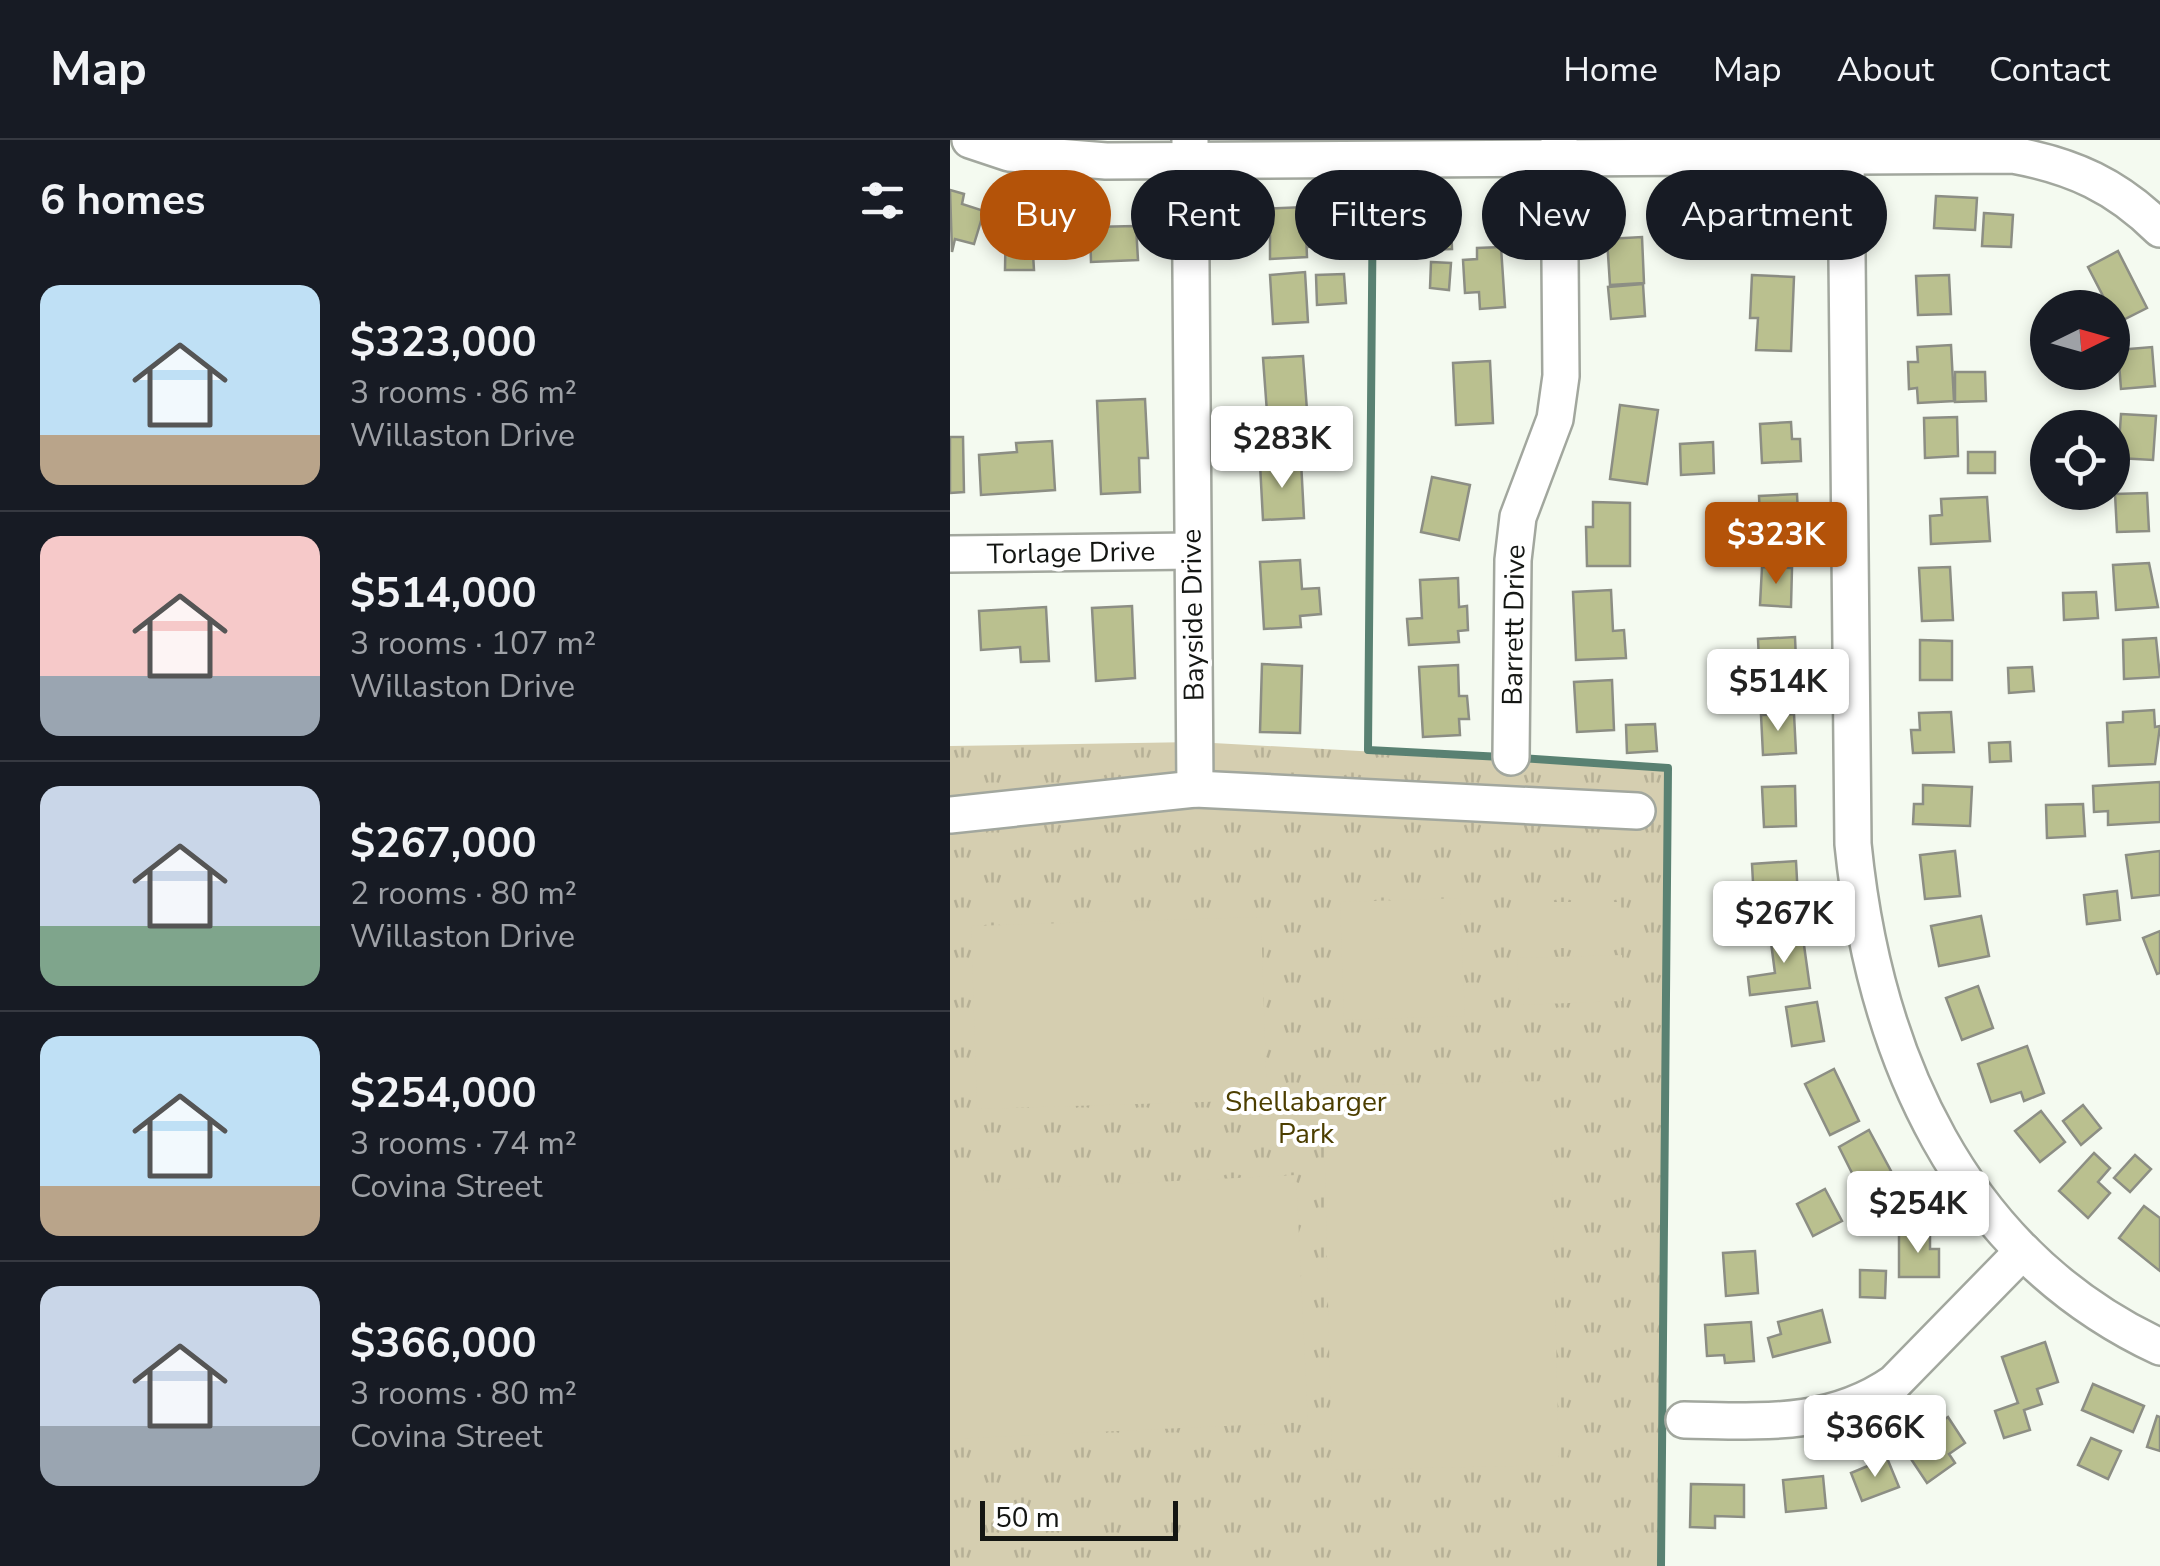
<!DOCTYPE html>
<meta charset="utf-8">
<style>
body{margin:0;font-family:"Nunito Sans",sans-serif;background:#20242c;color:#f1f3f6;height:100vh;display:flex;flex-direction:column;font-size:38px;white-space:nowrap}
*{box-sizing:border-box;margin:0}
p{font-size:32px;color:#9ea1a6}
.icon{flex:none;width:55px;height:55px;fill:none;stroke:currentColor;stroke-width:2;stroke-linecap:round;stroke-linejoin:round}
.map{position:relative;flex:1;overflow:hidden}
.details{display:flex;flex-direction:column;background:#171b24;width:950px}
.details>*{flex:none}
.banner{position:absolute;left:30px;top:30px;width:950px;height:90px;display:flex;gap:20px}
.needle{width:65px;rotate:85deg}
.fabs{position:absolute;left:1080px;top:150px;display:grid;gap:20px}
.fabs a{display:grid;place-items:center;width:100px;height:100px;border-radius:50%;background:#171b24;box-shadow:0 5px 15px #0003;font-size:50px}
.scale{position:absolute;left:30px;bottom:25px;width:198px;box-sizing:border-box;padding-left:10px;border:5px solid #141613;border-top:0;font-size:28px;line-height:35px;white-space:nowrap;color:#141613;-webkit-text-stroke:8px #fff;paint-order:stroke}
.price{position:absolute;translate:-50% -85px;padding:0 22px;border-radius:10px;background:#fff;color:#222;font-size:32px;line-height:65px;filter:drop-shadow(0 2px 5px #0008)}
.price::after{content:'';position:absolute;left:50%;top:60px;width:30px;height:22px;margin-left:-15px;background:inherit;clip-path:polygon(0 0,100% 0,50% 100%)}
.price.active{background:#b45309;color:#fff}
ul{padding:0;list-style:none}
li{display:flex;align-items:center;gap:30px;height:250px;padding:0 40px}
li+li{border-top:2px solid #363941}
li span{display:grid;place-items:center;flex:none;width:280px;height:200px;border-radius:20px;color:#555}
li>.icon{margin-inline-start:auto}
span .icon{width:120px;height:120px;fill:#fffc;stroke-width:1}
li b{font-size:42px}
h2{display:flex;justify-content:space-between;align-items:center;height:120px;padding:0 40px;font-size:42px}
.tag{padding:0 35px;border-radius:45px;background:#171b24;box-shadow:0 5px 15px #0003;font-size:35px;line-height:90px}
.tag.active{background:#b45309;color:#fff}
header{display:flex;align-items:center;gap:60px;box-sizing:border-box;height:140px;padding:0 50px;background:#171b24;border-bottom:2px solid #363941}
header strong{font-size:48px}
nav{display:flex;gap:55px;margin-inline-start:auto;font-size:35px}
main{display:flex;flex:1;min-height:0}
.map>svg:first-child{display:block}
.grass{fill:url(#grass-tufts)}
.garden{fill:#d5ceb0}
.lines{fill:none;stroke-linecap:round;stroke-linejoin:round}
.stream{stroke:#598172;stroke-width:8}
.building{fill:#bac08f;stroke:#8c8e84;stroke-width:2.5}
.minor-casing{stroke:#a2a79e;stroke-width:40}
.minor{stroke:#fff;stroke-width:35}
.labels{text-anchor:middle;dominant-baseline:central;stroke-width:8;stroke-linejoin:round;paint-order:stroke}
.street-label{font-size:28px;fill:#141613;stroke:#fff}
.park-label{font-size:28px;fill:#4c3e00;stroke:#fff}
</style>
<header>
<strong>Map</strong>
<nav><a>Home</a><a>Map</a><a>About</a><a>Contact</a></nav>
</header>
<main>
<section class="details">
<h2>6 homes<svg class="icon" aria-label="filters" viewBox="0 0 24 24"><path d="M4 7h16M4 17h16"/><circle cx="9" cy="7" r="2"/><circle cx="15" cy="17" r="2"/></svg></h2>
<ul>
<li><span style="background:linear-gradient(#bfe0f5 75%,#b9a48a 0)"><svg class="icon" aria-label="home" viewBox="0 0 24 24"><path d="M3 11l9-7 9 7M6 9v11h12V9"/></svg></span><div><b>$323,000</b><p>3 rooms · 86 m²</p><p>Willaston Drive</p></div></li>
<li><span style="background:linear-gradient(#f6c9c9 70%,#9aa5b1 0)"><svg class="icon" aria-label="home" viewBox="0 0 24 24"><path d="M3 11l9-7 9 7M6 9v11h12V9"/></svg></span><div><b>$514,000</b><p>3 rooms · 107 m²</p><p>Willaston Drive</p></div></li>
<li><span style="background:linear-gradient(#c9d6e8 70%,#7fa58c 0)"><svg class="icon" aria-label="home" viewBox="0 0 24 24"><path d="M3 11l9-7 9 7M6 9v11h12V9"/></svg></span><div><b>$267,000</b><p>2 rooms · 80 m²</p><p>Willaston Drive</p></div></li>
<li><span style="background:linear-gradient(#bfe0f5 75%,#b9a48a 0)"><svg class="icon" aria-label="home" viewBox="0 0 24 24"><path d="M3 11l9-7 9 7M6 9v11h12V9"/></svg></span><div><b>$254,000</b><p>3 rooms · 74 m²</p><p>Covina Street</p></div></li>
<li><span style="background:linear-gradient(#c9d6e8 70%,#9aa5b1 0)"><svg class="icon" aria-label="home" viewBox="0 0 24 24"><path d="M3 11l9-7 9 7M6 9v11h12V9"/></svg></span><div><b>$366,000</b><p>3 rooms · 80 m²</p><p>Covina Street</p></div></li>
</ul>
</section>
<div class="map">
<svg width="1210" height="1426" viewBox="0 0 1210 1426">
<defs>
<pattern id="grass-tufts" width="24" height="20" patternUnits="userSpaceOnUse" patternTransform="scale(2.5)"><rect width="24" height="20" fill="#d5ceb0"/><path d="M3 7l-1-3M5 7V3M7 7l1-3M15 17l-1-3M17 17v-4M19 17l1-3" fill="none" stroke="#b6b096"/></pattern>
</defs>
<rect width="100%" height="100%" fill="#f4faf0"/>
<path class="grass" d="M245 602 718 628 711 1426H0V606Z"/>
<g class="garden">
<path d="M510 758 515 876 394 880 390 762Z"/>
<rect x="568" y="762" width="103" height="46"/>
<path d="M311 777 317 960 27 969 21 786Z"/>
<path d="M672 815V861L569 865 567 818Z"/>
<path d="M600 941 609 1325 382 1330 373 946Z"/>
<path d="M346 1035 358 1282 0 1299V1052Z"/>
</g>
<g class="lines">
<g class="stream">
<path d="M423 41 418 610 552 617"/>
<path d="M571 618 718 628 711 1426"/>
</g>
</g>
<g class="building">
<path d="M0 50 14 54 12 64 34 71 24 104 5 99 2 112Z"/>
<path d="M813 54 814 60 831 59 832 85 773 88 772 56Z"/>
<path d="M986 56 1027 58 1025 90 984 88Z"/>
<path d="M355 67 357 117 320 119V96L312 97 310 69Z"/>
<path d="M488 68V79H501L502 109 450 111 448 79H465L464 69Z"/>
<path d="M391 69 394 104 359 107 356 72Z"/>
<path d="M56 73H79L80 81H102V115L83 114 84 130H55Z"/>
<path d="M1034 73 1063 75 1061 107 1032 106Z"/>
<path d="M186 86 188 120 141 122 140 87Z"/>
<path d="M692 97 694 143 660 145 657 99Z"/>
<path d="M551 107 555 167 530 169 529 152 515 153 513 120 527 119V108Z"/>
<path d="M1168 111 1197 168 1167 183 1138 127Z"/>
<path d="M481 122 501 123 499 150 480 148Z"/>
<path d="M355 132 358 182 323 184 320 135Z"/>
<path d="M394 134 396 163 367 165 366 135Z"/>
<path d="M802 135 844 137 841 211 806 210 808 178H800Z"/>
<path d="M999 135 1001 174 968 175 966 136Z"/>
<path d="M693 144 695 176 661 179 658 147Z"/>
<path d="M1001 205 1004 261 968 263 967 248 959 249 958 222H968L967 207Z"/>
<path d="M1202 207 1205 246 1171 249 1168 210Z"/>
<path d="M353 216 358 284 318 286 313 218Z"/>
<path d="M540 221 543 283 506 285 503 223Z"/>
<path d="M1005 232H1035L1036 261 1005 262Z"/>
<path d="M195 259 198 318H189L190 352 151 354 147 261Z"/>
<path d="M670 265 708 270 697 344 660 339Z"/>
<path d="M1171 274 1206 276 1203 320 1168 318Z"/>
<path d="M1007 277 1008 316 975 318 974 278Z"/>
<path d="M841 282 842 299H850L851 321 812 323 810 284Z"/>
<path d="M0 297H13L14 352 0 353Z"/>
<path d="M102 301 105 350 31 355 29 315 67 312 66 303Z"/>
<path d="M763 302 764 333 731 335 730 304Z"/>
<rect x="1018" y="312" width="27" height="21"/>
<path d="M351 321 354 378 313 380 310 324Z"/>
<path d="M482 337 520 345 509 400 471 392Z"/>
<path d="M1197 353 1199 391 1167 392 1165 354Z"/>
<path d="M847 354 849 394 811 396 809 356Z"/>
<path d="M1037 357 1040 401 981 404 980 376 992 375 991 359Z"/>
<path d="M643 362 680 363V426H637L636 387H643Z"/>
<path d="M778 391 804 392 803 411 777 410Z"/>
<path d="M350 420 352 449 369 448 371 474 350 476 351 487 314 489 310 422Z"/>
<path d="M1199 423 1208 467 1166 470 1163 425Z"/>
<path d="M812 427 842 428 841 467 810 465Z"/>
<path d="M1000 427 1003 480 972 481 969 428Z"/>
<path d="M508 438 509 467 517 466 518 490 508 491 509 502 459 505 457 479 472 478 470 440Z"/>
<path d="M661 450 663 491 674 490 676 518 626 520 623 452Z"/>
<path d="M1146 452 1148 478 1114 480 1113 453Z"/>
<path d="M182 466 185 538 146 541 142 468Z"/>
<path d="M96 467 99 521 71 522 70 507 31 510 29 471Z"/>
<path d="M845 497 847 543 810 545 808 499Z"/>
<path d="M1206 498 1210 537 1174 539 1173 500Z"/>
<path d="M970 500 1002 501V540H970Z"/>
<path d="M312 524 352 526 350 593 310 592Z"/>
<path d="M508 525 509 556H517L519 579H509L510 595 473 597 469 527Z"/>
<path d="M1082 527 1084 551 1059 553 1058 528Z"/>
<path d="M662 540 664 590 627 592 624 542Z"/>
<path d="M1204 570 1205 587 1210 586 1205 624 1159 626 1157 583 1173 582V572Z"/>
<path d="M1001 572 1004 612 963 613 961 590H970L969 573Z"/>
<path d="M844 574 846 613 813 615 811 575Z"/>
<path d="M705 584 707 611 677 613 676 585Z"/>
<path d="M1060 602 1061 621 1040 622 1039 603Z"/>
<path d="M1210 642V682L1158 685V671L1144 672 1143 646Z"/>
<path d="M973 645 1022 647 1020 686 963 684 964 664H973Z"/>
<path d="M845 646 846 686 814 687 812 647Z"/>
<path d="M1133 664 1135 696 1097 698 1096 665Z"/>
<path d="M1005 711 1010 756 975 759 970 715Z"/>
<path d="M1210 711V755L1182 758 1176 715Z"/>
<path d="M846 721 849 777 805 779 802 724Z"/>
<path d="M1167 751 1170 780 1137 784 1134 755Z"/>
<path d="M1031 776 1039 816 989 826 981 786Z"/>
<path d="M852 791 860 848 800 855 798 837 825 833 820 795Z"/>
<path d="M1210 791V833L1207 834 1193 798Z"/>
<path d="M1028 846 1043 888 1012 900 996 858Z"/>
<path d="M867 862 874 901 842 906 836 867Z"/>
<path d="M1077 906 1094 953 1074 961 1071 952 1041 962 1028 924Z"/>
<path d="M884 929 909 981 880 995 855 944Z"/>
<path d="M1133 965 1151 988 1131 1005 1113 981Z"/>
<path d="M1091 971 1115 1002 1090 1022 1065 991Z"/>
<path d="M919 990 941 1031 909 1047 889 1007Z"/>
<path d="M1144 1013 1160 1028 1148 1042 1160 1053 1138 1078 1109 1051Z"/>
<path d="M1185 1015 1201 1029 1180 1052 1164 1038Z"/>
<path d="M875 1049 892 1081 863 1096 847 1064Z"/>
<path d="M1194 1066 1210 1078V1131L1169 1098Z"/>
<path d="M949 1093H980V1109H989V1137H949Z"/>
<path d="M805 1111 808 1153 776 1156 773 1113Z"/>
<path d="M910 1130 936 1131 935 1158 910 1157Z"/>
<path d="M872 1170 880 1202 823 1217 818 1198 831 1194 828 1182Z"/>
<path d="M801 1182 804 1221 775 1223 774 1215 757 1216 755 1185Z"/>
<path d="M1095 1202 1108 1242 1087 1249 1092 1264 1074 1270 1080 1290 1054 1298 1045 1271 1068 1263 1052 1217Z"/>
<path d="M1143 1244 1194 1266 1183 1292 1132 1270Z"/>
<path d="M1207 1276 1210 1277V1311L1197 1307Z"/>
<path d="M998 1277 1015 1303 999 1314 1005 1323 977 1343 953 1307Z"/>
<path d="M1141 1298 1171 1311 1158 1339 1128 1325Z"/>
<path d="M937 1318 949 1347 912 1361 901 1333Z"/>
<path d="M873 1336 876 1368 836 1372 833 1340Z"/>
<path d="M741 1344 794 1345V1377L765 1376V1388L740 1387Z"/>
</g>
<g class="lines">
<defs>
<g id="minor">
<path d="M20 0 59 13 156 21 1063 15C1123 26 1167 46 1210 89"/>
<path d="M240 1 245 649"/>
<path d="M896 18 903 704C924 913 1009 1113 1210 1207"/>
<path d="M0 414 242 411"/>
<path d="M561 617 563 420 568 377 605 279 611 236 609 0"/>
<path d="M0 675 245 649 687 671"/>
<path d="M734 1280C809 1281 879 1288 944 1243L1073 1111"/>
</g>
</defs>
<use href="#minor" class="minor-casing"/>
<use href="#minor" class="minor"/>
</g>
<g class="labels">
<g class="street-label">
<text transform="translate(121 413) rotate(-1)">Torlage Drive</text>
<text transform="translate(243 475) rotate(-91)">Bayside Drive</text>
<text transform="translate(564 485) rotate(-89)">Barrett Drive</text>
</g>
<g class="park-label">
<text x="356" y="962">Shellabarger<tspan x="356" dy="32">Park</tspan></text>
</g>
</g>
</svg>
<div class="fabs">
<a><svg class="needle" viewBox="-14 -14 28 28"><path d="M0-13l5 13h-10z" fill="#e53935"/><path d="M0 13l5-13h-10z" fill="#9ea1a6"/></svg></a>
<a><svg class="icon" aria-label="locate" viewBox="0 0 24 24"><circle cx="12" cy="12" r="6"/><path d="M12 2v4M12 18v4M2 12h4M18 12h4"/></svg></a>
</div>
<div class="scale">50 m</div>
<b class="price" style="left:332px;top:351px">$283K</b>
<b class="price active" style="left:826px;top:447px">$323K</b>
<b class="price" style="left:828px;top:594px">$514K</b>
<b class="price" style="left:834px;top:826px">$267K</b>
<b class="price" style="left:968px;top:1116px">$254K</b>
<b class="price" style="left:925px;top:1340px">$366K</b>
<div class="banner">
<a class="tag active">Buy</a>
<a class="tag">Rent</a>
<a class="tag">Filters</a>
<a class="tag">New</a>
<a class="tag">Apartment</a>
</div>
</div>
</main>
